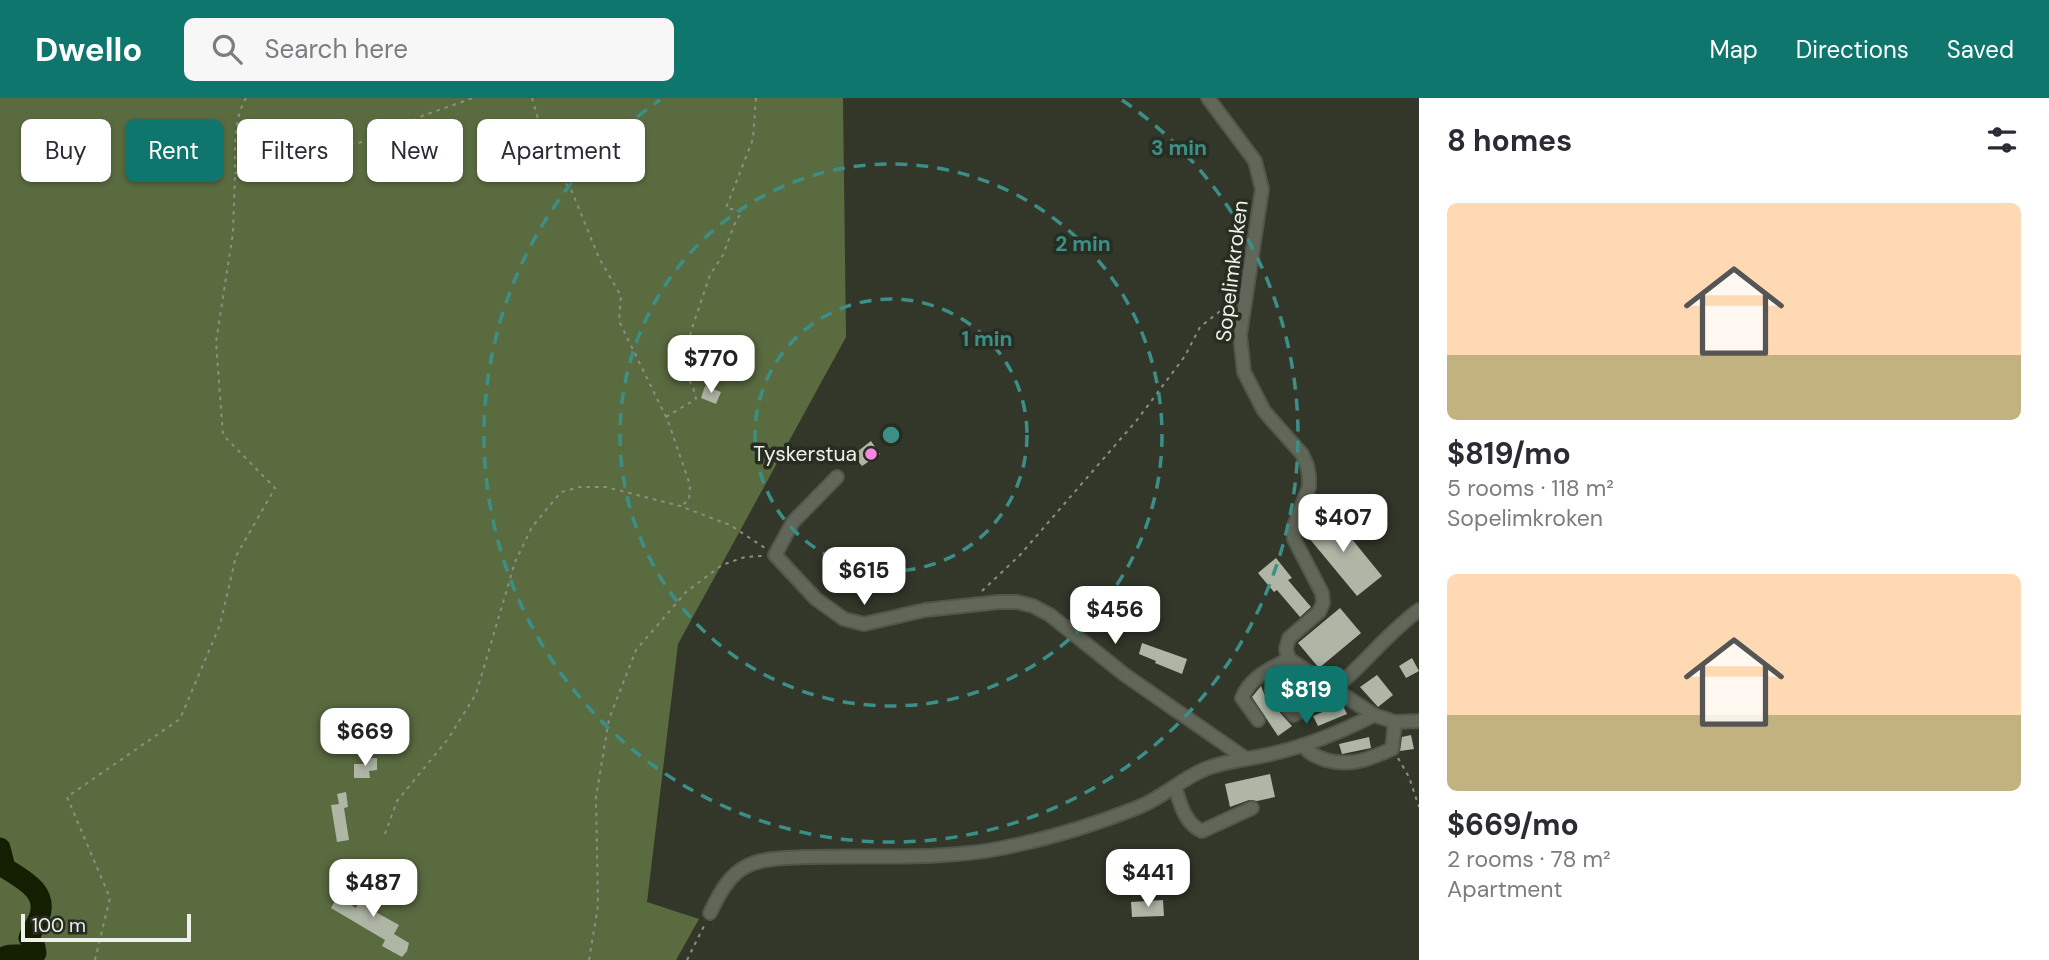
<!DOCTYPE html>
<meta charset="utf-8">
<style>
body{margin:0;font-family:"DM Sans",sans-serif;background:#f7f7f7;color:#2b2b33;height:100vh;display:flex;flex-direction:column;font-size:26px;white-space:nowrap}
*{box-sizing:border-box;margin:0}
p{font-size:23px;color:#7c7c81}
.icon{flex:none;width:38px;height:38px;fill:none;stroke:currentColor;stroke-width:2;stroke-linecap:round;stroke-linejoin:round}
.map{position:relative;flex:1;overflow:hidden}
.sheet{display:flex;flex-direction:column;background:#fff;width:630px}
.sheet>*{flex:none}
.hud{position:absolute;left:21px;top:21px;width:665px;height:63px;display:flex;gap:14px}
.scale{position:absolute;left:21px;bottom:18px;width:170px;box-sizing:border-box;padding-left:7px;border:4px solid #eef1e9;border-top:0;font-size:19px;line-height:24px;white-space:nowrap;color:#eef1e9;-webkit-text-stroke:5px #282d21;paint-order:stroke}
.price{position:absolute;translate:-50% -60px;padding:0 16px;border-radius:14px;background:#fff;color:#222;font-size:23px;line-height:46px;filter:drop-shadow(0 2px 4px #0008)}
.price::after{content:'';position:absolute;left:50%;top:42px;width:21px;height:16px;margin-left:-10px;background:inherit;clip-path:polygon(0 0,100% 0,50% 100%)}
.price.on{background:#0f766e;color:#fff}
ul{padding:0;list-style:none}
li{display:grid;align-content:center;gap:14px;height:371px;padding:0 28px}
li span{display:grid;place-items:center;height:217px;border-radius:10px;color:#555}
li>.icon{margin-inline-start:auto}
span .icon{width:126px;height:126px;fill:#fffc;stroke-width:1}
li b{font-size:30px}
h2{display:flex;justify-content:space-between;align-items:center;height:84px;padding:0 28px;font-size:30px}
.chip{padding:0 24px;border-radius:10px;background:#fff;box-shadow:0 2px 5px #0004;font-size:24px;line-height:63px}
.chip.on{background:#0f766e;color:#fff}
header{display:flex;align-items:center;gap:42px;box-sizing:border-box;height:98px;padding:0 35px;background:#0f766e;color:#fff}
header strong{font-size:33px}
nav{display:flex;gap:38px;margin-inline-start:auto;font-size:24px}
.search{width:490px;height:63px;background:#f7f7f7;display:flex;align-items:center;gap:18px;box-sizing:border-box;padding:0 24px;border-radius:10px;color:#7c7c81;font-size:26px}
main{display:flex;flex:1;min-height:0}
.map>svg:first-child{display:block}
.forest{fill:#5a6b40}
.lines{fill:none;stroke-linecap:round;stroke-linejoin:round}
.river{stroke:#141e00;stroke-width:21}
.building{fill:#afb6a6}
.minor-casing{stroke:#51564b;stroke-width:16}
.path{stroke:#8b8f84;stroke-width:2;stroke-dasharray:3.5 5;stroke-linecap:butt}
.minor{stroke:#606658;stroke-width:12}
.ring{fill:none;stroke:#3c8f87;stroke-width:3.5;stroke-dasharray:12 9}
.poi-dot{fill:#fd86e2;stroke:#282d21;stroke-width:2.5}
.labels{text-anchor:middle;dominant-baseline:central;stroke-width:7;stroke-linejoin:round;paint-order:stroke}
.street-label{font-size:21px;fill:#eef1e9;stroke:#282d21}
.poi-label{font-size:21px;fill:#eef1e9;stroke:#282d21;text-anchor:end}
.centre{fill:#3c8f87;stroke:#282d21;stroke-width:3.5}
.ring-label{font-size:21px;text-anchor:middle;font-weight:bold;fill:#3c8f87;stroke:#282d21;stroke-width:7;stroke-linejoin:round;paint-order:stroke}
</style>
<header>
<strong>Dwello</strong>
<div class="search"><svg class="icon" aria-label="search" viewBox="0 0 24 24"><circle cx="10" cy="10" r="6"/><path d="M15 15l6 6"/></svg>Search here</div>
<nav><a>Map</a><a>Directions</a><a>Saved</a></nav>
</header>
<main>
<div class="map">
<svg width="1419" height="862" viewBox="0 0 1419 862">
<rect width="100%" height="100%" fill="#32372a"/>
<path class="forest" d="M0 0H843L846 239 678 546 647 804 699 821 676 862H0Z"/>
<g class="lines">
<path class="river" d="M0 750 5 770C24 782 49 794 39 820 36 828 31 832 29 840L35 849 36 855C24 860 12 853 0 861"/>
</g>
<g class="building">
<path d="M705 288 721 294 716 306 701 300Z"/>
<path d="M871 343 880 356 862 368 853 357Z"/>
<path d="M1329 413 1382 478 1357 498 1304 434Z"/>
<path d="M1276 460 1292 480 1288 482 1311 509 1300 519 1277 492 1274 494 1258 475Z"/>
<path d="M1340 510 1361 535 1319 570 1298 545Z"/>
<path d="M1142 545 1187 561 1182 576 1155 565 1156 563 1139 556Z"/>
<path d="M1412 560 1419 573 1406 580 1399 568Z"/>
<path d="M1377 577 1393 597 1378 609 1360 589Z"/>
<path d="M1261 588 1265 598 1292 628 1278 638 1252 599Z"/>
<path d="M1342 606 1347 616 1318 628 1313 618Z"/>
<path d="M1411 637 1414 651 1400 653 1402 639Z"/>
<path d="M1369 639 1371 650 1342 656 1339 646Z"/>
<path d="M366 660H377V672L369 673 370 680H354V666H366Z"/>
<path d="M1270 676 1275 699 1257 703 1249 702 1230 709 1225 686Z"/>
<path d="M346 694 348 709 344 710 349 742 337 744 331 707 339 706 337 696Z"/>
<path d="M371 783 384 790 372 812 399 827 394 836 409 845 407 853 402 859 382 848 385 842 331 810 337 799 356 810Z"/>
<path d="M1163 802 1164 818 1132 819 1131 804Z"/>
</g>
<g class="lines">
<defs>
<g id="minor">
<path d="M1208 0 1255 63 1262 91 1240 237 1244 274 1264 313 1302 356 1307 367 1309 378V389L1294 428V441L1322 495 1323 505 1319 514 1289 540 1286 551 1289 561 1374 617 1395 624 1419 623"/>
<path d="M837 379 793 424 775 457 816 501 844 521 864 526 925 512 999 504H1017L1033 508 1050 517 1125 577 1245 660"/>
<path d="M1296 568 1287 573 1272 592 1294 617C1308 609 1323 601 1335 590 1365 566 1388 534 1419 512"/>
<path d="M1258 622 1242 600C1250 579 1270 571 1289 561"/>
<path d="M1303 647C1309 656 1317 659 1326 662 1351 669 1369 661 1392 651L1395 624"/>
<path d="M1175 689C1180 705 1185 726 1202 733L1252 710"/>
<path d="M710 815C734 763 751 761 806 759 866 757 939 762 997 751 1044 742 1094 727 1139 709 1164 699 1183 679 1208 670 1229 662 1253 661 1275 655 1309 647 1343 633 1374 617"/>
</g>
</defs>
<use href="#minor" class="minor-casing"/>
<g class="path">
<path d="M246 0C233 23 235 49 235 75L313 53 379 41 422 18 473 0"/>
<path d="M532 0 553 72 571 91 599 160 621 198 619 223 668 323 690 387 689 402 682 407"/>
<path d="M666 319 696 301 693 289 684 274 691 233 710 177 723 157 734 127 742 113 726 110 753 41 756 0"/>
<path d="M982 493 1020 457 1137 322 1185 258 1200 229 1233 203"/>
<path d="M1398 660 1409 679 1419 709"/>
<path d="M385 736 397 703 448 641 476 596 515 464 532 429 561 394 580 389H606L680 408 730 427 765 450"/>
<path d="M95 862 110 800 67 699 180 621 220 527 236 458 275 390 223 337 216 244 233 135 235 75"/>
<path d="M589 862 598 808 596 699 609 621 636 552 686 494 722 467 745 459 763 458"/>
<path d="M687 862 705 826"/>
</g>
<use href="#minor" class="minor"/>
</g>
<g class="ring">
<circle cx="891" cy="337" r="136"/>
<circle cx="891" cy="337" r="271"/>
<path d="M1122 2A407 407 0 1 1 660 2"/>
</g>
<circle class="poi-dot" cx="871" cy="356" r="7"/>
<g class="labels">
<g class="street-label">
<text transform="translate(1232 173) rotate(-83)">Sopelimkroken</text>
</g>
<g class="poi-label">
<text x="857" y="356">Tyskerstua</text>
</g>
</g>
<circle cx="891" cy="337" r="10" class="centre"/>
<g class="ring-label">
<text x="1179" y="57">3 min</text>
<text x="1083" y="153">2 min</text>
<text x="987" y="248">1 min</text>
</g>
</svg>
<div class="scale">100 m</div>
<b class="price" style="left:711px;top:297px">$770</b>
<b class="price" style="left:1343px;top:456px">$407</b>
<b class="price" style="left:864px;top:509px">$615</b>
<b class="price" style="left:1115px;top:548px">$456</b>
<b class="price on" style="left:1306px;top:628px">$819</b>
<b class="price" style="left:365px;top:670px">$669</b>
<b class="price" style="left:1148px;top:811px">$441</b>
<b class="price" style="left:373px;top:821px">$487</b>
<div class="hud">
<a class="chip">Buy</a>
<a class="chip on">Rent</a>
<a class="chip">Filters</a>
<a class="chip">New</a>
<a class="chip">Apartment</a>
</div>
</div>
<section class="sheet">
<h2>8 homes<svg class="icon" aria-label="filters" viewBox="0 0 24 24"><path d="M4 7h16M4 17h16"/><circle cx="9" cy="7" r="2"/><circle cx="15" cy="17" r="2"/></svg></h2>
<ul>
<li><span style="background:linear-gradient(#ffd9b3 70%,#c2b280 0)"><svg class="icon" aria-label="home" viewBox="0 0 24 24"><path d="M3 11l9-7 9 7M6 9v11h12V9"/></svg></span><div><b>$819/mo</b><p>5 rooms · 118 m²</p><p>Sopelimkroken</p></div></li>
<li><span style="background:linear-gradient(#ffd9b3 65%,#c2b280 0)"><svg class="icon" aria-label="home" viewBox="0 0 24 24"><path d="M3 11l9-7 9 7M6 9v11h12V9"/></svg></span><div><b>$669/mo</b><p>2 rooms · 78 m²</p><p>Apartment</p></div></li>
</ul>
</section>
</main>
